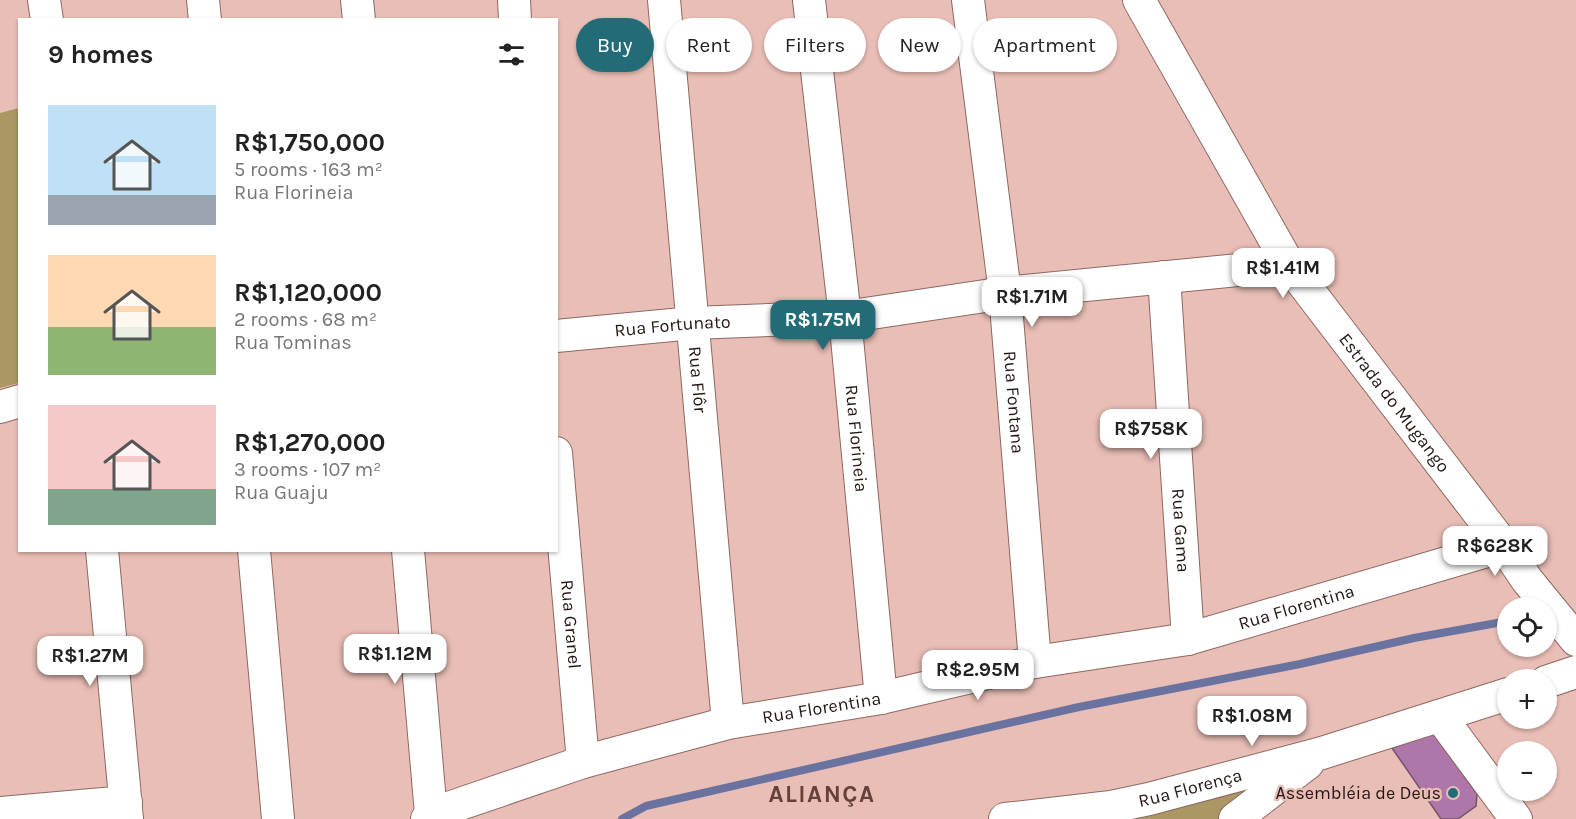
<!DOCTYPE html>
<meta charset="utf-8">
<style>
body{margin:0;font-family:Karla,sans-serif;background:#f2f2f2;color:#222;height:100vh;display:flex;flex-direction:column;font-size:22px;white-space:nowrap}
*{box-sizing:border-box;margin:0}
p{font-size:20px;color:#767676}
.icon{flex:none;width:33px;height:33px;fill:none;stroke:currentColor;stroke-width:2;stroke-linecap:round;stroke-linejoin:round}
.map{position:relative;flex:1;overflow:hidden}
.drawer{position:absolute;left:18px;top:18px;width:540px;height:534px;display:flex;flex-direction:column;background:#fff;border-radius:0px;box-shadow:0 2px 4px #0004}
.drawer>*{flex:none}
.hud{position:absolute;left:576px;top:18px;width:570px;height:54px;display:flex;gap:12px}
.controls{position:absolute;left:1497px;top:597px;display:grid;gap:12px}
.controls a{display:grid;place-items:center;width:60px;height:60px;border-radius:50%;background:#fff;box-shadow:0 2px 4px #0004;font-size:30px}
.price{position:absolute;translate:-50% -51px;padding:0 14px;border-radius:12px;background:#fff;color:#222;font-size:20px;line-height:39px;filter:drop-shadow(0 2px 3px #0008)}
.price::after{content:'';position:absolute;left:50%;top:36px;width:18px;height:14px;margin-left:-9px;background:inherit;clip-path:polygon(0 0,100% 0,50% 100%)}
.price.on{background:#236c77;color:#fff}
ul{padding:0;list-style:none}
li{display:flex;align-items:center;gap:18px;height:150px;padding:0 30px}
li span{display:grid;place-items:center;flex:none;width:168px;height:120px;border-radius:0px;color:#555}
li>.icon{margin-inline-start:auto}
span .icon{width:72px;height:72px;fill:#fffc;stroke-width:1}
li b{font-size:26px}
h2{display:flex;justify-content:space-between;align-items:center;height:72px;padding:0 30px;font-size:26px}
.pill{padding:0 21px;border-radius:27px;background:#fff;box-shadow:0 2px 4px #0004;font-size:21px;line-height:54px}
.pill.on{background:#236c77;color:#fff}
.map>svg:first-child{display:block}
.green{fill:#aa9764}
.lines{fill:none;stroke-linecap:round;stroke-linejoin:round}
.stream{stroke:#6a73a0;stroke-width:8}
.building{fill:#af76a9;stroke:#71556d;stroke-width:1.5}
.minor-casing{stroke:#8f6861;stroke-width:34}
.minor{stroke:#fff;stroke-width:32}
.poi-dot{fill:#236c77;stroke:#e9beb6;stroke-width:2}
.labels{text-anchor:middle;dominant-baseline:central;stroke-width:4.5;stroke-linejoin:round;paint-order:stroke}
.street-label{font-size:18px;fill:#251613;stroke:#e9beb6}
.poi-label{font-size:18px;fill:#251613;stroke:#e9beb6;text-anchor:end}
.district-label{font-size:24px;font-weight:bold;letter-spacing:1.5px;fill:#64413b;stroke:#e9beb6}
</style>
<div class="map">
<svg width="1576" height="819" viewBox="0 0 1576 819">
<rect width="100%" height="100%" fill="#e9beb6"/>
<g class="green">
<path d="M19 108V383L0 388V113Z"/>
<path d="M1314 757 1235 819H1068Z"/>
</g>
<g class="lines">
<path class="stream" d="M622 819 646 806 1079 707 1300 664 1414 638 1508 621"/>
</g>
<path class="building" d="M1433 733 1477 794 1476 806 1458 819H1441L1392 748Z"/>
<g class="lines">
<defs>
<g id="minor">
<path d="M44 0 47 20"/>
<path d="M203 0 205 20"/>
<path d="M357 0 359 20"/>
<path d="M514 0 515 20"/>
<path id="s1" d="M664 0 728 723"/>
<path id="s2" d="M809 0 845 317 881 698"/>
<path id="s3" d="M968 0 1005 293 1035 662"/>
<path id="s4" d="M1139 0 1289 265 1504 546 1527 580 1576 640"/>
<path id="s5" d="M1164 277 1188 639"/>
<path id="s6" d="M556 336 693 323 845 317 1005 293 1289 265"/>
<path d="M0 407 20 401"/>
<path id="s7" d="M556 453 583 762"/>
<path d="M102 550 127 819"/>
<path d="M254 550 278 819"/>
<path d="M408 550 431 814"/>
<path d="M1546 682 1576 672"/>
<path d="M1440 716 1516 819"/>
<path d="M0 813 126 802"/>
<path id="s8" d="M427 819 431 814 583 762 728 723 881 698 1035 662 1188 639 1504 546"/>
<path id="s9" d="M1005 819 1111 807 1149 799 1322 753 1508 694"/>
<path d="M1235 819 1308 763"/>
</g>
</defs>
<use href="#minor" class="minor-casing"/>
<use href="#minor" class="minor"/>
</g>
<circle class="poi-dot" cx="1453" cy="793" r="6"/>
<g class="labels">
<g class="street-label">
<text stroke="none"><textPath href="#s6" startOffset="117">Rua Fortunato</textPath></text>
<text stroke="none"><textPath href="#s1" startOffset="381">Rua Flôr</textPath></text>
<text stroke="none"><textPath href="#s3" startOffset="405">Rua Fontana</textPath></text>
<text stroke="none"><textPath href="#s4" startOffset="478">Estrada do Mugango</textPath></text>
<text stroke="none"><textPath href="#s2" startOffset="441">Rua Florineia</textPath></text>
<text stroke="none"><textPath href="#s5" startOffset="254">Rua Gama</textPath></text>
<text stroke="none"><textPath href="#s8" startOffset="898">Rua Florentina</textPath></text>
<text stroke="none"><textPath href="#s7" startOffset="172">Rua Granel</textPath></text>
<text stroke="none"><textPath href="#s8" startOffset="412">Rua Florentina</textPath></text>
<text stroke="none"><textPath href="#s9" startOffset="188">Rua Florença</textPath></text>
</g>
<g class="poi-label">
<text x="1441" y="793">Assembléia de Deus</text>
</g>
<g class="district-label">
<text x="822" y="794">ALIANÇA</text>
</g>
</g>
</svg>
<div class="controls">
<a><svg class="icon" aria-label="locate" viewBox="0 0 24 24"><circle cx="12" cy="12" r="6"/><path d="M12 2v4M12 18v4M2 12h4M18 12h4"/></svg></a>
<a>+</a>
<a>−</a>
</div>
<b class="price" style="left:1283px;top:299px">R$1.41M</b>
<b class="price" style="left:1032px;top:328px">R$1.71M</b>
<b class="price on" style="left:823px;top:351px">R$1.75M</b>
<b class="price" style="left:1151px;top:460px">R$758K</b>
<b class="price" style="left:1495px;top:577px">R$628K</b>
<b class="price" style="left:395px;top:685px">R$1.12M</b>
<b class="price" style="left:90px;top:687px">R$1.27M</b>
<b class="price" style="left:978px;top:701px">R$2.95M</b>
<b class="price" style="left:1252px;top:747px">R$1.08M</b>
<div class="hud">
<a class="pill on">Buy</a>
<a class="pill">Rent</a>
<a class="pill">Filters</a>
<a class="pill">New</a>
<a class="pill">Apartment</a>
</div>
<section class="drawer">
<h2>9 homes<svg class="icon" aria-label="filters" viewBox="0 0 24 24"><path d="M4 7h16M4 17h16"/><circle cx="9" cy="7" r="2"/><circle cx="15" cy="17" r="2"/></svg></h2>
<ul>
<li><span style="background:linear-gradient(#bfe0f5 75%,#9aa5b1 0)"><svg class="icon" aria-label="home" viewBox="0 0 24 24"><path d="M3 11l9-7 9 7M6 9v11h12V9"/></svg></span><div><b>R$1,750,000</b><p>5 rooms · 163 m²</p><p>Rua Florineia</p></div></li>
<li><span style="background:linear-gradient(#ffd9b3 60%,#8fb573 0)"><svg class="icon" aria-label="home" viewBox="0 0 24 24"><path d="M3 11l9-7 9 7M6 9v11h12V9"/></svg></span><div><b>R$1,120,000</b><p>2 rooms · 68 m²</p><p>Rua Tominas</p></div></li>
<li><span style="background:linear-gradient(#f6c9c9 70%,#7fa58c 0)"><svg class="icon" aria-label="home" viewBox="0 0 24 24"><path d="M3 11l9-7 9 7M6 9v11h12V9"/></svg></span><div><b>R$1,270,000</b><p>3 rooms · 107 m²</p><p>Rua Guaju</p></div></li>
</ul>
</section>
</div>
